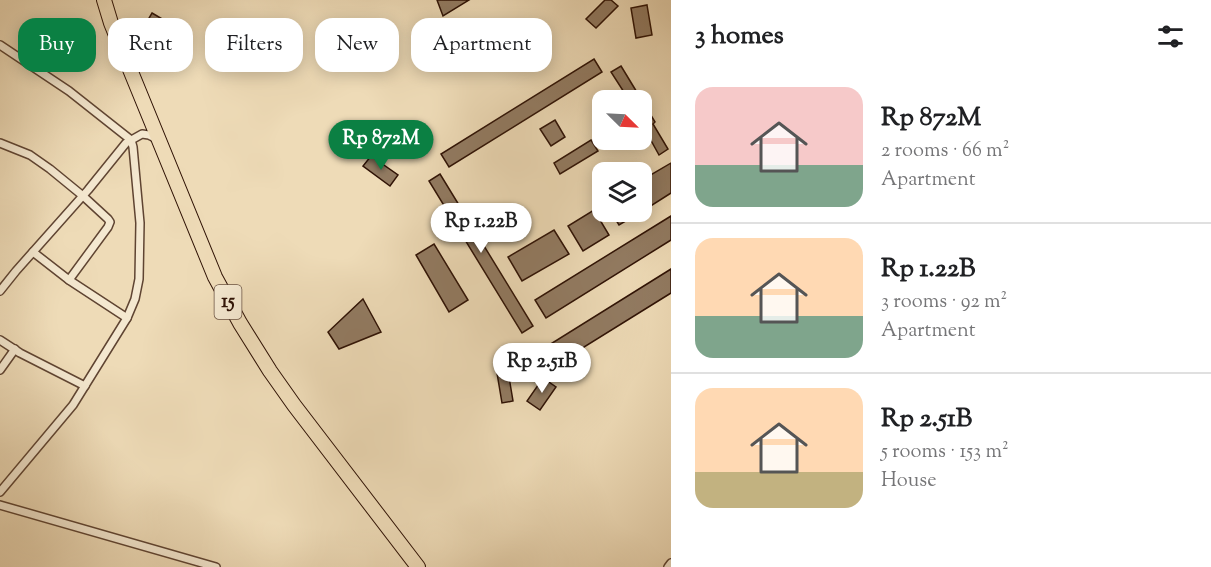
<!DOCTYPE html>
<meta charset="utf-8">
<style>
body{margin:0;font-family:"Sorts Mill Goudy",serif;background:#f6f6f6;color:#202124;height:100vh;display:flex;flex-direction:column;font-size:22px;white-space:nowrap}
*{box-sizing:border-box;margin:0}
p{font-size:20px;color:#757577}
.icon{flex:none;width:33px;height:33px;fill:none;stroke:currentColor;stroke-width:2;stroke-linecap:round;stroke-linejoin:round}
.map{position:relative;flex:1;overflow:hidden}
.drawer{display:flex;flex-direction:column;background:#fff;width:540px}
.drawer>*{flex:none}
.banner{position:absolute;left:18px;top:18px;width:562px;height:54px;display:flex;gap:12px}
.needle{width:39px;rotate:114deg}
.buttons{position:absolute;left:592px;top:90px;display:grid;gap:12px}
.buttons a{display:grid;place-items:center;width:60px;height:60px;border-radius:12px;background:#fff;box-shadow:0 3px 15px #0003;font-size:30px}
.price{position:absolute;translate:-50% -51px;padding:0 14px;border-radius:21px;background:#fff;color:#222;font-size:20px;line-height:39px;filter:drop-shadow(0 2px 3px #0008)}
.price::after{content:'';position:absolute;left:50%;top:36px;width:18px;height:14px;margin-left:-9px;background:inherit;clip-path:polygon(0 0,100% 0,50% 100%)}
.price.on{background:#0b8043;color:#fff}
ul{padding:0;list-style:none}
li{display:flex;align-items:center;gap:18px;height:150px;padding:0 24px}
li+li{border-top:2px solid #e0e0e0}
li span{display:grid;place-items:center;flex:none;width:168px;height:120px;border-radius:18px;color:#555}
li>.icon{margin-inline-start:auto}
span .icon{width:72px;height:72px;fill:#fffc;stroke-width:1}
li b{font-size:26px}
h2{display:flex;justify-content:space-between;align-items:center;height:72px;padding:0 24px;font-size:26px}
.chip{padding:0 21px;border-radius:18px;background:#fff;box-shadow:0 3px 15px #0003;font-size:21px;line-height:54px}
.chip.on{background:#0b8043;color:#fff}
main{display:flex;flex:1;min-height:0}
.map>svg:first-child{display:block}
.building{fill:#927b62;stroke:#2f1205;stroke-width:1.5}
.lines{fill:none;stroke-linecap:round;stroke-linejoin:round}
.street-casing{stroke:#5f4432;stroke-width:10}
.highway-casing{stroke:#2f1205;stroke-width:16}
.street{stroke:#f4e8d0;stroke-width:7}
.highway{stroke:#eedbb7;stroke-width:14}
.labels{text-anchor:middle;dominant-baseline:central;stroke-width:4.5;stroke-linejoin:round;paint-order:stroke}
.shield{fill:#f4e8d0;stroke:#6a5242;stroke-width:1.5}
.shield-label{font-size:20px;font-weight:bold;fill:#2f1205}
</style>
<main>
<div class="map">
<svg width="671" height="567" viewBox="0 0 671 567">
<rect width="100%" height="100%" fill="#eedbb7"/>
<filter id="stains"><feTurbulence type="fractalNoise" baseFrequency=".00333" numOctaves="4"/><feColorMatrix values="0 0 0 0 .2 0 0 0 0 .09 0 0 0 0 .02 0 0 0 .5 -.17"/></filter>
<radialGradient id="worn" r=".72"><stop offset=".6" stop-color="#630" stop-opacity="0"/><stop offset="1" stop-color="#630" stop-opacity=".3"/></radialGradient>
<g class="building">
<path d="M437 0H469L443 16Z"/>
<path d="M605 0H611L618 6 596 28 586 19Z"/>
<path d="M647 5 652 35 636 38 631 8Z"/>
<path d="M152 13 164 20 157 32 145 25Z"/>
<path d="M594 59 602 72 449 167 441 154Z"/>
<path d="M621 66 655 122 653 124 668 149 659 155 648 135 650 134 642 122V100H629L611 72Z"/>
<path d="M555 120 565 137 551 146 540 129Z"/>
<path d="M404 124 405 139 376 141 375 126Z"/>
<path d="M591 140 598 151 560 174 554 163Z"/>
<path d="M371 156 398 175 390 186 363 166Z"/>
<path d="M671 163V193L646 209 642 202V180Z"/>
<path d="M440 174 533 326 522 333 429 181Z"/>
<path d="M594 210 609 235 583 251 568 226Z"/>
<path d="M611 212H641L619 225Z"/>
<path d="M671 216V240L546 318 535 300Z"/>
<path d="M554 230 569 254 522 281 508 257Z"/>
<path d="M434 244 468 300 449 312 416 255Z"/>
<path d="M671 269V293L560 362 549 345Z"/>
<path d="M363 299 381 332 339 349 328 332Z"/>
<path d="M508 371 513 401 502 403 497 373Z"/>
<path d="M543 378 556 387 540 410 527 401Z"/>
</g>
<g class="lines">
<defs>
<g id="street">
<path d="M0 45 69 91 131 140 133 147 140 223 139 279 135 299 127 318 73 405 0 492"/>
<path d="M0 143 30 155 50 169 83 196 108 219 110 222 108 227 69 280"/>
<path d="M33 252 69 280 127 318"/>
<path d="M0 291 16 271 88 190 126 143 142 134 149 135 157 139"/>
<path d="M0 340 20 353 85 386"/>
<path d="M0 370 15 349"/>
<path d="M0 505 216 567"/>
<path d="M668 567 671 563"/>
</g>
<path id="highway" d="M104 0 111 23 215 277 240 323 270 371 294 405 418 567"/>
</defs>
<use href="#street" class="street-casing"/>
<use href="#highway" class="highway-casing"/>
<use href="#street" class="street"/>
<use href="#highway" class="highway"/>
</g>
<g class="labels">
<rect class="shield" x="214.5" y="285" width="27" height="34" rx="4.5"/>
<g class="shield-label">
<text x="228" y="302">15</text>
</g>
</g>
<rect width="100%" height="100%" filter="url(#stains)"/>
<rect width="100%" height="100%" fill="url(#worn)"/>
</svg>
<div class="buttons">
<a><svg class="needle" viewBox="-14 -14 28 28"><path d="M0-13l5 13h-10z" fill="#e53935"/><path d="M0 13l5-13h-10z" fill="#757577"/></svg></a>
<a><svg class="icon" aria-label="layers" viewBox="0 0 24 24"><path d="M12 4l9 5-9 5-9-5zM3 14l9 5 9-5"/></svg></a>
</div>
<b class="price on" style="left:381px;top:171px">Rp 872M</b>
<b class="price" style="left:481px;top:254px">Rp 1.22B</b>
<b class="price" style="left:542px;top:394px">Rp 2.51B</b>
<div class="banner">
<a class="chip on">Buy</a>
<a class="chip">Rent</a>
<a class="chip">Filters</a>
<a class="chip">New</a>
<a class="chip">Apartment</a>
</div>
</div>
<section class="drawer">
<h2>3 homes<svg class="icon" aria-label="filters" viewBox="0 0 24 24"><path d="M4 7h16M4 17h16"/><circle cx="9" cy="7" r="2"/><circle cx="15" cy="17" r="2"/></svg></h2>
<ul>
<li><span style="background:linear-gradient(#f6c9c9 65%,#7fa58c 0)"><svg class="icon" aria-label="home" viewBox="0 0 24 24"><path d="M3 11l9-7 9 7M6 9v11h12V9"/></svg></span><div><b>Rp 872M</b><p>2 rooms · 66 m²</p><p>Apartment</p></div></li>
<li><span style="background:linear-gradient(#ffd9b3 65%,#7fa58c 0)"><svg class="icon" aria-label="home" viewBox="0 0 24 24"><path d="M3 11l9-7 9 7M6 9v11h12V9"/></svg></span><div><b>Rp 1.22B</b><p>3 rooms · 92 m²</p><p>Apartment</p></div></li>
<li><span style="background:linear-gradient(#ffd9b3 70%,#c2b280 0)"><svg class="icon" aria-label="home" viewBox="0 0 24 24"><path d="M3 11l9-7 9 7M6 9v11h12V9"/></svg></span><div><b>Rp 2.51B</b><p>5 rooms · 153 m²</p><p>House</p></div></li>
</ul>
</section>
</main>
